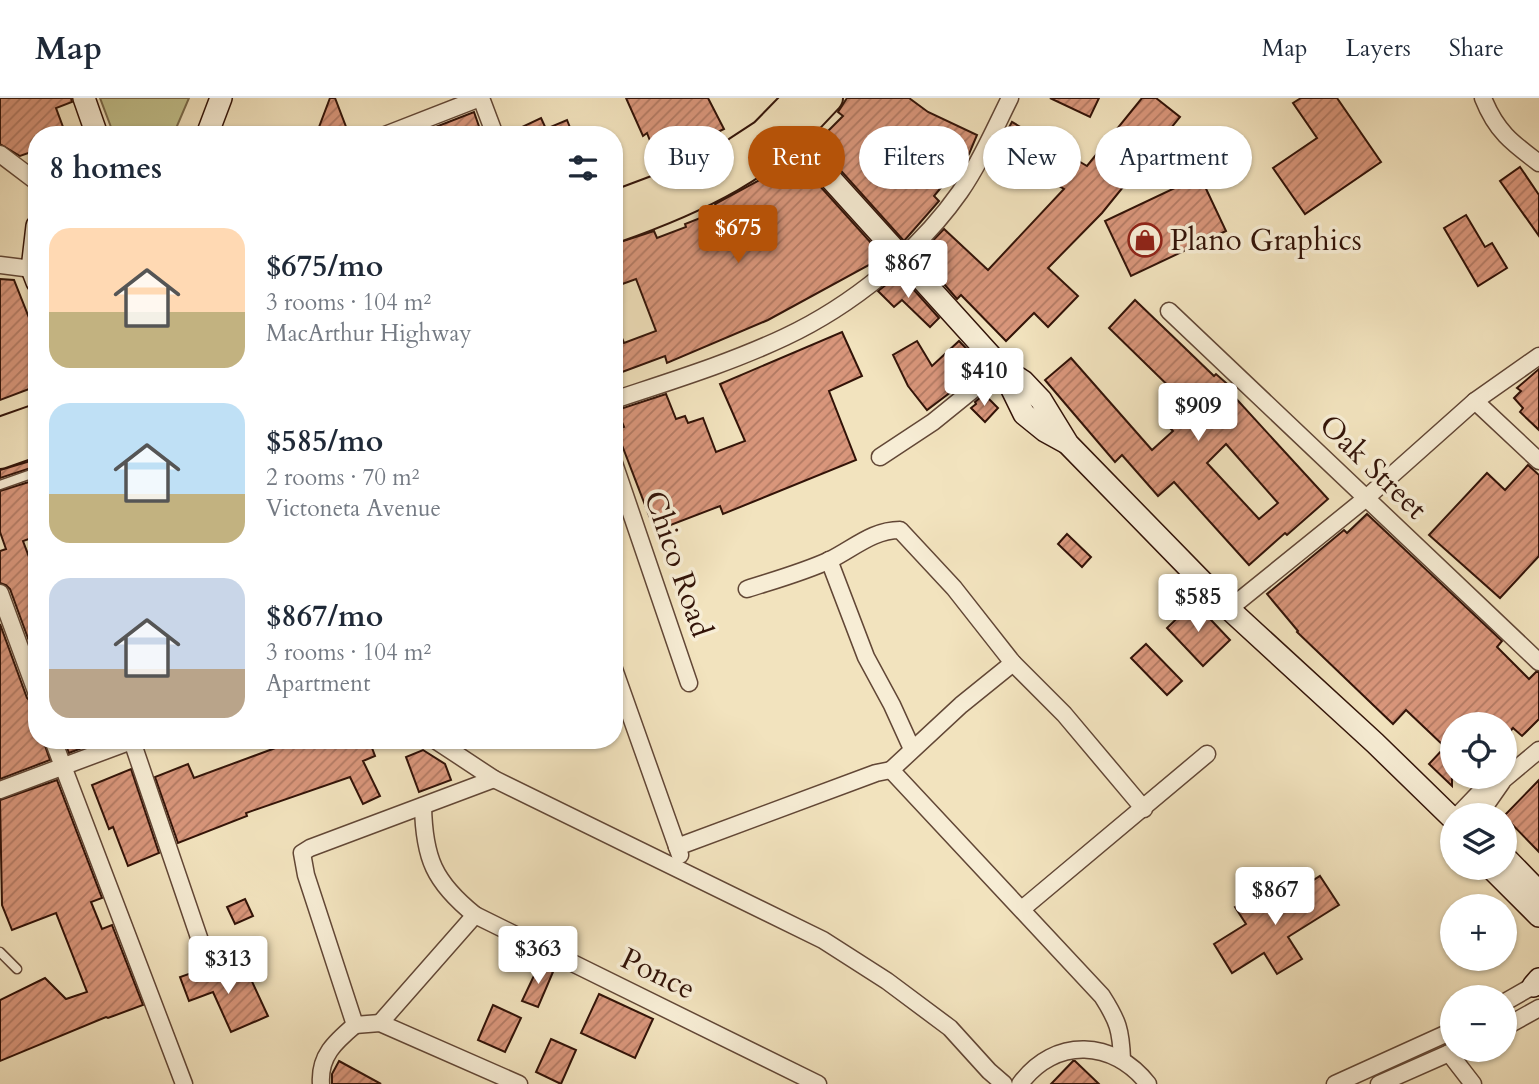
<!DOCTYPE html>
<meta charset="utf-8">
<style>
body{margin:0;font-family:Cardo,serif;background:#f2f2f3;color:#1f2937;height:100vh;display:flex;flex-direction:column;font-size:26px;white-space:nowrap}
*{box-sizing:border-box;margin:0}
p{font-size:23px;color:#747a83}
.icon{flex:none;width:38px;height:38px;fill:none;stroke:currentColor;stroke-width:2;stroke-linecap:round;stroke-linejoin:round}
.map{position:relative;flex:1;overflow:hidden}
.side{position:absolute;left:28px;top:28px;width:595px;height:623px;display:flex;flex-direction:column;background:#fff;border-radius:28px;box-shadow:0 2px 5px #0004}
.side>*{flex:none}
.guide{position:absolute;left:644px;top:28px;width:665px;height:63px;display:flex;gap:14px}
.controls{position:absolute;left:1440px;top:614px;display:grid;gap:14px}
.controls a{display:grid;place-items:center;width:77px;height:77px;border-radius:50%;background:#fff;box-shadow:0 2px 5px #0004;font-size:35px}
.price{position:absolute;translate:-50% -60px;padding:0 16px;border-radius:7px;background:#fff;color:#222;font-size:23px;line-height:46px;filter:drop-shadow(0 2px 4px #0008)}
.price::after{content:'';position:absolute;left:50%;top:42px;width:21px;height:16px;margin-left:-10px;background:inherit;clip-path:polygon(0 0,100% 0,50% 100%)}
.price.selected{background:#b45309;color:#fff}
ul{padding:0;list-style:none}
li{display:flex;align-items:center;gap:21px;height:175px;padding:0 21px}
li span{display:grid;place-items:center;flex:none;width:196px;height:140px;border-radius:21px;color:#555}
li>.icon{margin-inline-start:auto}
span .icon{width:84px;height:84px;fill:#fffc;stroke-width:1}
li b{font-size:30px}
h2{display:flex;justify-content:space-between;align-items:center;height:84px;padding:0 21px;font-size:30px}
.chip{padding:0 24px;border-radius:32px;background:#fff;box-shadow:0 2px 5px #0004;font-size:24px;line-height:63px}
.chip.selected{background:#b45309;color:#fff}
header{display:flex;align-items:center;gap:42px;box-sizing:border-box;height:98px;padding:0 35px;background:#fff;border-bottom:2px solid #e0e1e3}
header strong{font-size:33px}
nav{display:flex;gap:38px;margin-inline-start:auto;font-size:24px}
.map>svg:first-child{display:block}
.park{fill:#c2c18c;stroke:#7a6a4a;stroke-width:2}
.building{fill:url(#building-hatch);stroke:#321308;stroke-width:2;fill-rule:evenodd}
.lines{fill:none;stroke-linecap:round;stroke-linejoin:round}
.lane-casing{stroke:#624736;stroke-width:11}
.street-casing{stroke:#624736;stroke-width:19}
.secondary-casing{stroke:#321308;stroke-width:24}
.highway-casing{stroke:#321308;stroke-width:32}
.lane{stroke:#f7edd5;stroke-width:8}
.street{stroke:#f7edd5;stroke-width:16}
.secondary{stroke:#f7edd5;stroke-width:21}
.highway{stroke:#f2e3be;stroke-width:28}
.labels{text-anchor:middle;dominant-baseline:central;stroke-width:7;stroke-linejoin:round;paint-order:stroke}
.poi-label{font-size:30px;fill:#321308;stroke:#f7edd5;text-anchor:start}
.street-label{font-size:30px;fill:#321308;stroke:#f7edd5}
</style>
<header>
<strong>Map</strong>
<nav><a>Map</a><a>Layers</a><a>Share</a></nav>
</header>
<div class="map">
<svg width="1539" height="986" viewBox="0 0 1539 986">
<defs>
<pattern id="building-hatch" width="6" height="6" patternUnits="userSpaceOnUse" patternTransform="scale(1.75)"><rect width="6" height="6" fill="#d9967b"/><path d="M-1 1l2-2M0 6l6-6M5 7l2-2" fill="none" stroke="#b17963"/></pattern>
</defs>
<rect width="100%" height="100%" fill="#f2e3be"/>
<filter id="stains"><feTurbulence type="fractalNoise" baseFrequency=".00286" numOctaves="4"/><feColorMatrix values="0 0 0 0 .2 0 0 0 0 .09 0 0 0 0 .02 0 0 0 .5 -.17"/></filter>
<radialGradient id="worn" r=".72"><stop offset=".6" stop-color="#630" stop-opacity="0"/><stop offset="1" stop-color="#630" stop-opacity=".3"/></radialGradient>
<path class="park" d="M100 0H189L174 35 114 37Z"/>
<g class="building">
<path d="M0 0H71L72 4 56 10 66 37H37V52L20 58 0 46Z"/>
<path d="M330 0H335L348 34 341 37H316Z"/>
<path d="M626 0H708L724 31 697 44 699 50 659 66 647 35 643 38Z"/>
<path d="M847 0H909L928 14 977 37 969 56 934 98 939 103 904 143 816 45 843 18 838 14Z"/>
<path d="M1050 0H1099L1090 19Z"/>
<path d="M1142 0H1156L1180 19 1102 115 1048 170 1078 198 1048 229 1034 215 1006 243 961 197 957 201 919 157 944 131 988 172 1064 91 997 51 1012 24 1087 68Z"/>
<path d="M1301 0H1337L1381 64 1305 116 1273 70 1317 40 1293 5Z"/>
<path d="M474 14 482 37H415Z"/>
<path d="M541 20 546 31 567 22 573 37H505Z"/>
<path d="M792 57 881 156 869 167 768 222 667 265 665 258 614 277V221L624 245 656 233 636 181 614 189V146L654 133 657 140 686 129 685 126 718 113 715 106 765 79Z"/>
<path d="M1520 69 1539 97V138L1500 83Z"/>
<path d="M1200 78 1226 133 1131 178 1105 123Z"/>
<path d="M1466 117 1485 149 1492 145 1507 170 1478 188 1444 130Z"/>
<path d="M896 179 903 187 906 183 939 220 930 229 902 202 894 209 878 193Z"/>
<path d="M0 181 14 182 37 240V288L0 302Z"/>
<path d="M1135 202 1214 278 1216 276 1233 291 1230 294 1328 401 1287 437 1285 435 1249 467 1174 384 1158 398 1122 357 1115 364 1045 282 1071 260 1152 352 1173 333 1168 328 1189 308 1109 230ZM1226 346 1278 405 1259 421 1207 365Z"/>
<path d="M842 234 862 278 829 293 856 362 723 416 720 408 655 433 620 342 622 341 618 331 624 329 617 312 666 296 676 321 685 318 688 325 703 320 716 354 745 343 720 286Z"/>
<path d="M917 243 932 268 959 243 984 269 927 312 908 288 893 257Z"/>
<path d="M1539 271V332L1520 314 1523 310 1514 300 1521 293 1517 290Z"/>
<path d="M984 296 998 310 985 324 971 310 976 306 975 304Z"/>
<path d="M37 361V368L0 380V372Z"/>
<path d="M1528 367 1539 377V458L1500 500 1429 437 1487 375 1505 392Z"/>
<path d="M32 383 37 395V438L23 443 37 480V565L10 491 6 487 0 485V453L6 451 0 434V393Z"/>
<path d="M1367 416 1502 543 1497 549 1529 581 1536 574H1539V621L1522 638 1513 630 1505 639V626H1452V688L1429 666 1445 649 1406 612 1393 626 1297 534 1298 533 1267 496 1344 432 1347 435Z"/>
<path d="M1067 436 1091 459 1082 469 1058 446Z"/>
<path d="M1194 504 1230 542 1203 568 1167 530Z"/>
<path d="M0 526 27 600 31 604 37 606V642H43L50 662 0 681Z"/>
<path d="M1146 546 1182 583 1167 597 1131 560Z"/>
<path d="M64 642H103L69 655Z"/>
<path d="M297 642H325L327 649 345 642H369L375 658 363 663 380 698 363 706 350 679 246 715 247 718 178 745 155 679 188 666 194 680Z"/>
<path d="M423 652 445 666 451 682 419 694 406 659Z"/>
<path d="M131 671 159 755 128 768 113 729 109 731 92 687Z"/>
<path d="M57 682 102 800 91 804 102 831 112 827 143 907 108 920 106 919 0 963V902L45 880 66 901 87 894 56 815 12 832 2 807 0 702Z"/>
<path d="M1539 682V754L1504 718Z"/>
<path d="M1320 778 1339 807 1288 839 1302 861 1277 876 1264 855 1232 875 1214 846 1246 826 1235 809 1260 794 1270 810Z"/>
<path d="M245 801 253 818 235 826 227 809Z"/>
<path d="M539 867 553 874 538 909 522 903Z"/>
<path d="M225 869 231 885 249 877 268 918 231 934 213 894 189 903 180 879 203 871 205 878Z"/>
<path d="M599 896 653 921 635 960 581 935Z"/>
<path d="M493 907 521 920 505 954 478 942Z"/>
<path d="M551 941 576 952 561 986 536 974Z"/>
<path d="M339 963 381 986H332V976Z"/>
<path d="M1073 963H1075L1099 986H1051Z"/>
</g>
<g class="lines">
<defs>
<g id="lane">
<path d="M0 387 37 374"/>
<path d="M0 854 17 871"/>
</g>
<g id="street">
<path d="M481 0 495 37"/>
<path d="M1483 0C1496 33 1512 45 1539 65"/>
<path d="M385 37 480 0"/>
<path d="M0 56 37 84"/>
<path d="M0 167 32 171"/>
<path d="M1169 213 1539 564"/>
<path d="M614 302C671 283 730 265 785 239 851 208 917 155 960 94 980 65 994 32 1010 0"/>
<path d="M1475 303 1539 363"/>
<path d="M880 359 933 324 1001 269"/>
<path d="M614 365 689 585"/>
<path d="M829 462 866 559 892 607 912 651"/>
<path d="M747 491C775 482 804 474 830 462 854 450 873 432 900 432L954 490 1013 565 1064 616 1144 711"/>
<path d="M0 495 37 596"/>
<path d="M1229 511 1365 401 1475 303 1539 258"/>
<path d="M1013 565 961 607 891 672 1102 898C1118 923 1121 932 1122 962"/>
<path d="M614 571 680 757"/>
<path d="M53 642 184 986"/>
<path d="M435 642 494 681 823 842 887 883 950 930 989 973 1004 986"/>
<path d="M132 643 206 860"/>
<path d="M0 692 134 642"/>
<path d="M423 708C424 760 434 784 475 817L818 986"/>
<path d="M1457 718 1482 692 1503 682 1539 652"/>
<path d="M1473 718 1488 704 1502 684"/>
<path d="M677 749 876 675 891 672"/>
<path d="M1022 811 1207 656"/>
<path d="M1505 904 1533 888 1539 889"/>
<path d="M380 925 475 817"/>
<path d="M355 927 306 777 302 755 310 750 494 681"/>
<path d="M355 927 380 925 519 986"/>
<path d="M1505 929 1539 910"/>
<path d="M1449 955 1473 986"/>
<path d="M321 986C319 958 335 944 355 927"/>
<path d="M1020 986C1055 938 1114 942 1148 986"/>
<path d="M1335 986 1452 933"/>
<path d="M1379 986 1456 952"/>
</g>
<g id="secondary">
<path d="M84 0 97 37"/>
<path d="M782 27 1001 269 1023 283 1041 302 1068 346 1229 511 1375 645 1452 720"/>
<path d="M207 37 221 0"/>
<path d="M37 128 32 171 37 184"/>
<path d="M1001 269 1024 316 1045 333 1065 344"/>
<path d="M1505 759 1539 794"/>
<path d="M1491 770 1539 818"/>
<path d="M1533 888 1539 881"/>
</g>
<g id="highway">
<path d="M738 53 764 36 799 0"/>
<path d="M614 108 694 78"/>
<path d="M614 130C697 101 769 67 828 0"/>
<path d="M0 334 37 321"/>
<path d="M0 356 37 343"/>
</g>
</defs>
<use href="#lane" class="lane-casing"/>
<use href="#street" class="street-casing"/>
<use href="#secondary" class="secondary-casing"/>
<use href="#highway" class="highway-casing"/>
<use href="#lane" class="lane"/>
<use href="#street" class="street"/>
<use href="#secondary" class="secondary"/>
<use href="#highway" class="highway"/>
</g>
<defs>
<symbol id="shop-ring" viewBox="-11 -11 22 22"><circle r="9.5" fill="#f7edd5" stroke="#8f2418" stroke-width="1.5"/><path d="M-5-2.5h2.3a2.7 3.5 0 0 1 5.4 0H5L5.5 6h-11ZM-1.5-2.5h3a1.5 2.3 0 0 0-3 0Z" fill="#8f2418"/></symbol>
</defs>
<g fill-rule="evenodd">
<use href="#shop-ring" x="1126" y="123" width="38" height="38"/>
</g>
<g class="labels">
<g class="poi-label">
<text x="1170" y="142">Plano Graphics</text>
</g>
<g class="street-label">
<text transform="translate(1373 369) rotate(44)">Oak Street</text>
<text transform="translate(678 466) rotate(71)">Chico Road</text>
<text transform="translate(658 876) rotate(26)">Ponce</text>
</g>
</g>
<rect width="100%" height="100%" filter="url(#stains)"/>
<rect width="100%" height="100%" fill="url(#worn)"/>
</svg>
<div class="controls">
<a><svg class="icon" aria-label="locate" viewBox="0 0 24 24"><circle cx="12" cy="12" r="6"/><path d="M12 2v4M12 18v4M2 12h4M18 12h4"/></svg></a>
<a><svg class="icon" aria-label="layers" viewBox="0 0 24 24"><path d="M12 4l9 5-9 5-9-5zM3 14l9 5 9-5"/></svg></a>
<a>+</a>
<a>−</a>
</div>
<b class="price selected" style="left:738px;top:167px">$675</b>
<b class="price" style="left:908px;top:202px">$867</b>
<b class="price" style="left:984px;top:310px">$410</b>
<b class="price" style="left:1198px;top:345px">$909</b>
<b class="price" style="left:1198px;top:536px">$585</b>
<b class="price" style="left:1275px;top:829px">$867</b>
<b class="price" style="left:538px;top:888px">$363</b>
<b class="price" style="left:228px;top:898px">$313</b>
<div class="guide">
<a class="chip">Buy</a>
<a class="chip selected">Rent</a>
<a class="chip">Filters</a>
<a class="chip">New</a>
<a class="chip">Apartment</a>
</div>
<section class="side">
<h2>8 homes<svg class="icon" aria-label="filters" viewBox="0 0 24 24"><path d="M4 7h16M4 17h16"/><circle cx="9" cy="7" r="2"/><circle cx="15" cy="17" r="2"/></svg></h2>
<ul>
<li><span style="background:linear-gradient(#ffd9b3 60%,#c2b280 0)"><svg class="icon" aria-label="home" viewBox="0 0 24 24"><path d="M3 11l9-7 9 7M6 9v11h12V9"/></svg></span><div><b>$675/mo</b><p>3 rooms · 104 m²</p><p>MacArthur Highway</p></div></li>
<li><span style="background:linear-gradient(#bfe0f5 65%,#c2b280 0)"><svg class="icon" aria-label="home" viewBox="0 0 24 24"><path d="M3 11l9-7 9 7M6 9v11h12V9"/></svg></span><div><b>$585/mo</b><p>2 rooms · 70 m²</p><p>Victoneta Avenue</p></div></li>
<li><span style="background:linear-gradient(#c9d6e8 65%,#b9a48a 0)"><svg class="icon" aria-label="home" viewBox="0 0 24 24"><path d="M3 11l9-7 9 7M6 9v11h12V9"/></svg></span><div><b>$867/mo</b><p>3 rooms · 104 m²</p><p>Apartment</p></div></li>
</ul>
</section>
</div>
